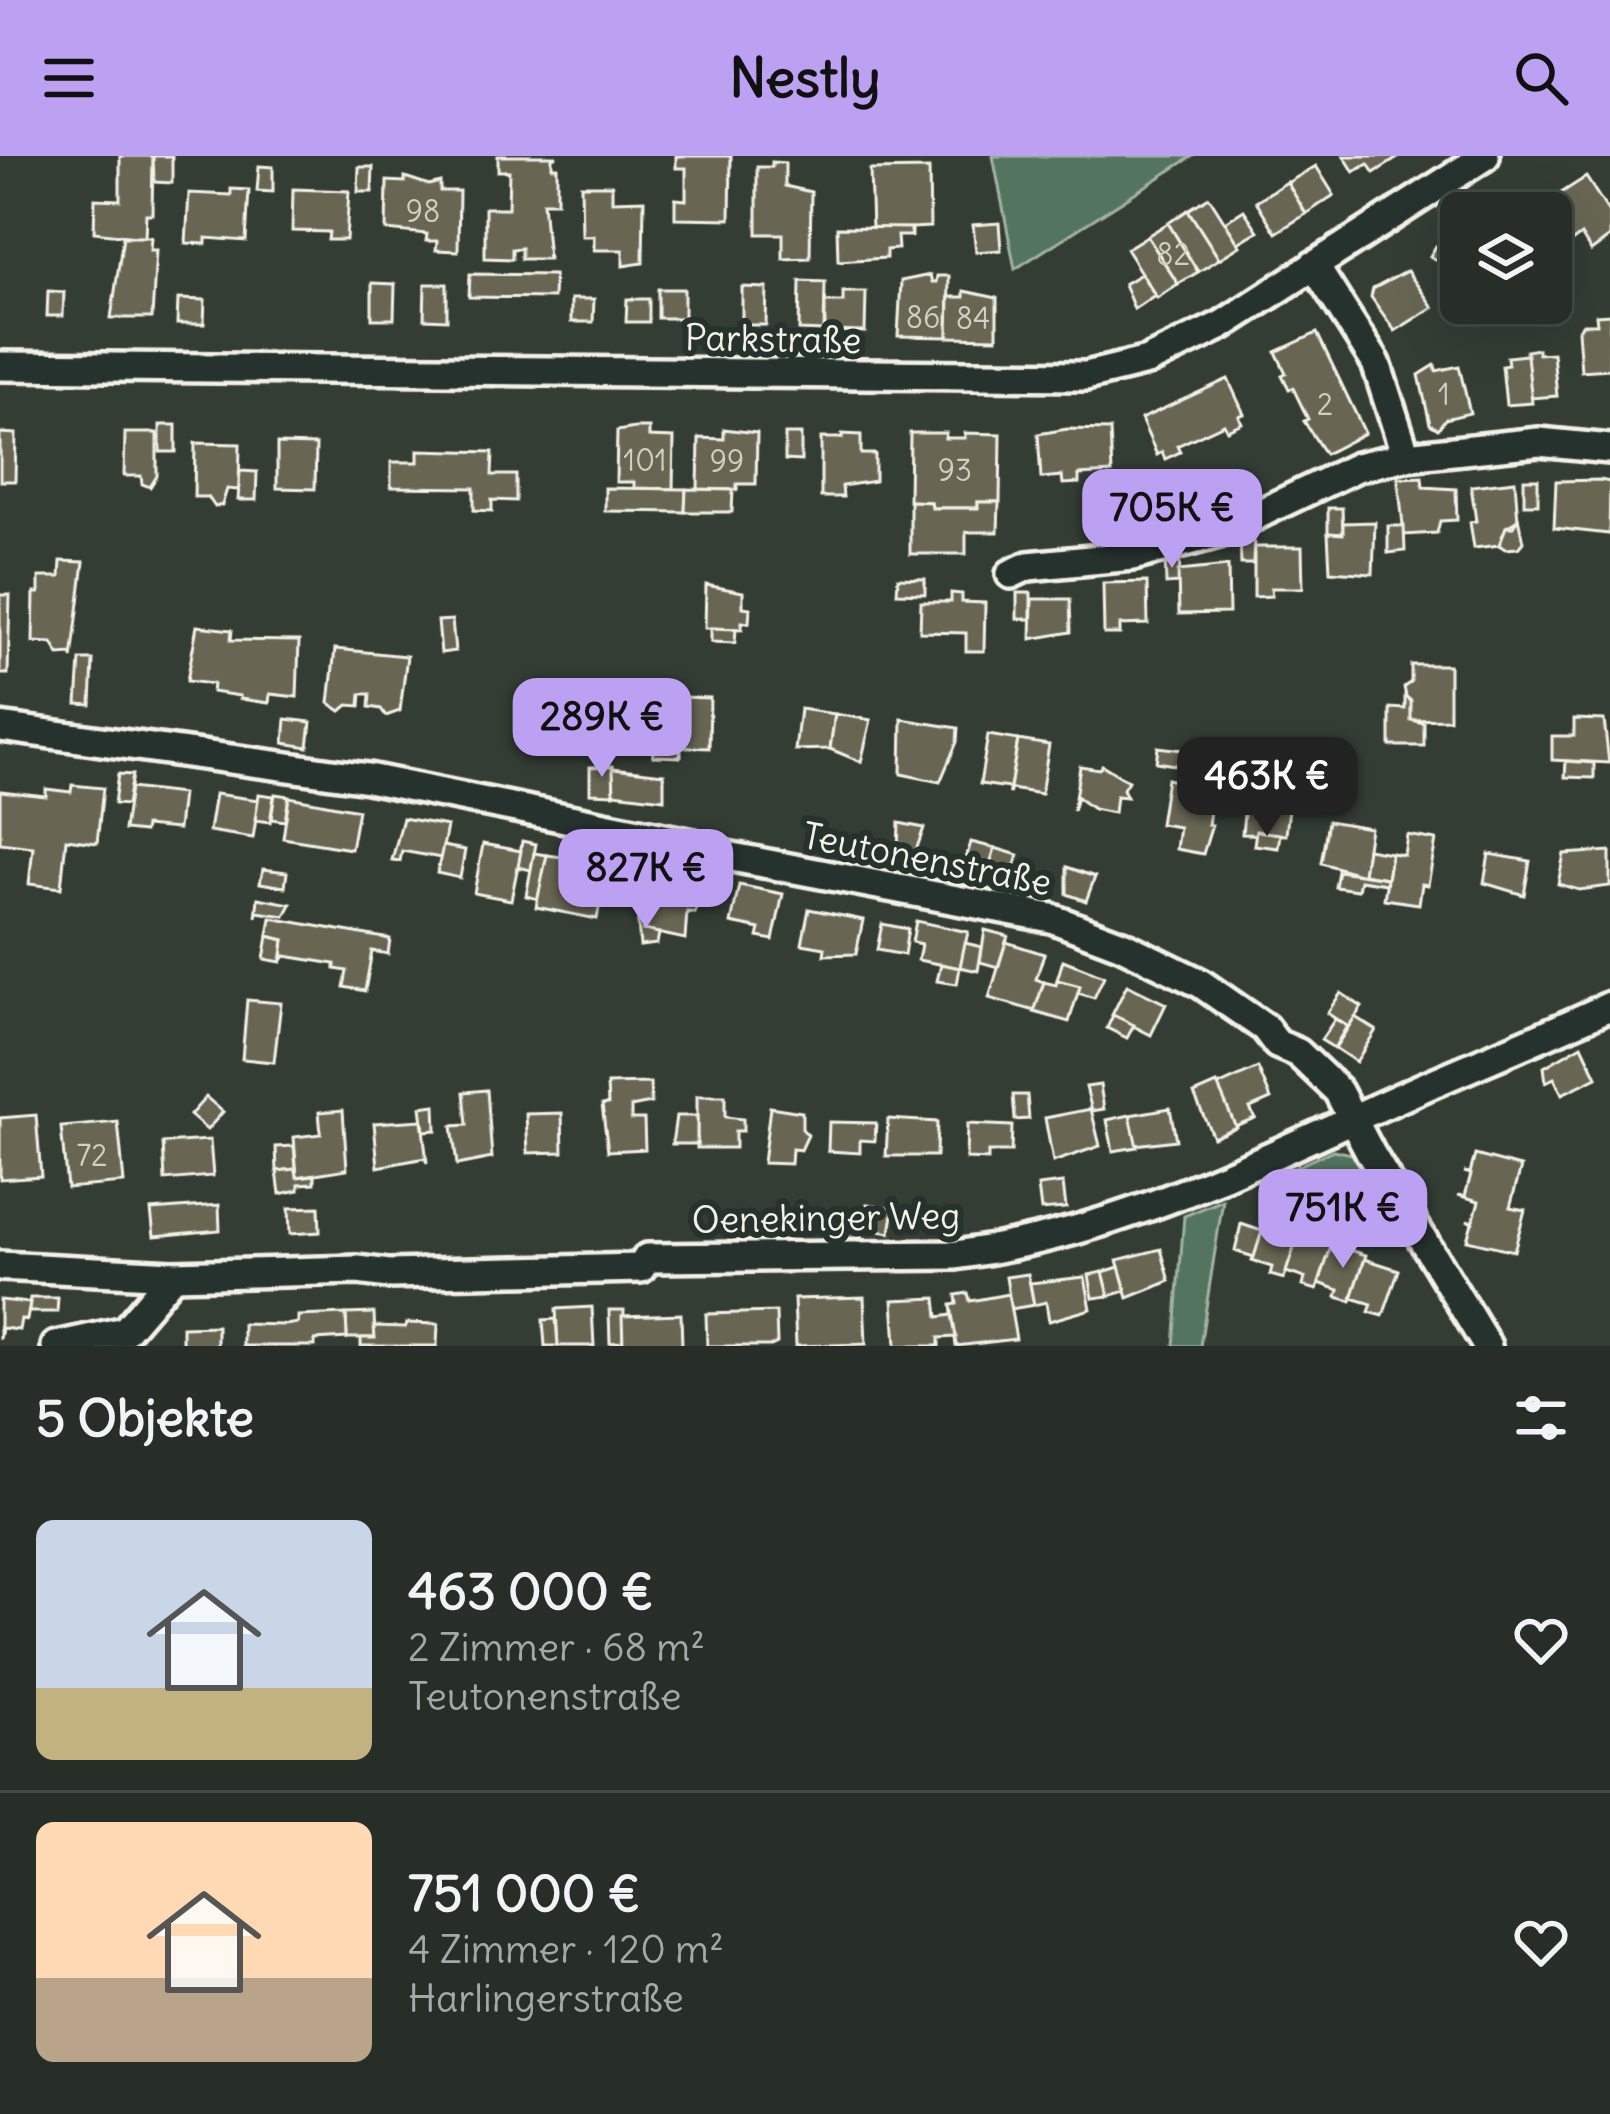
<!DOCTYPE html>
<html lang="de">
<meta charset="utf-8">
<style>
body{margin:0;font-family:Delius,sans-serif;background:#2e362f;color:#f1f3f6;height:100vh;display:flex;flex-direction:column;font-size:45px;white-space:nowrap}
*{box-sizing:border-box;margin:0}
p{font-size:39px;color:#a4a8a7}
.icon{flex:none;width:66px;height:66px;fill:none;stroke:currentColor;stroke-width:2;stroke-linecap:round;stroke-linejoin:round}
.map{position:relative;height:1190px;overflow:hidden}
.panel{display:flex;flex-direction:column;background:#262e27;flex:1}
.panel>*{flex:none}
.tools{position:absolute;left:1440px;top:36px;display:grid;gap:24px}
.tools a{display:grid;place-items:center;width:132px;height:132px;border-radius:18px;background:#262e27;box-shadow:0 12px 48px #0002,0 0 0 3px #424a44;font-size:60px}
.price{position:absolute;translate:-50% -102px;padding:0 27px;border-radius:24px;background:#bca0f2;color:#111;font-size:39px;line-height:78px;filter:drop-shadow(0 3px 6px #0008)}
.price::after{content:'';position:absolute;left:50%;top:72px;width:36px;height:27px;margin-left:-18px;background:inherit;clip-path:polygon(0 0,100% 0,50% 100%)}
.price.selected{background:#222;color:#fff}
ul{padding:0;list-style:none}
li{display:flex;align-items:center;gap:36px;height:300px;padding:0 36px}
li+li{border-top:3px solid #424a44}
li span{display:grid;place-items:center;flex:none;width:336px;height:240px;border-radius:18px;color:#555}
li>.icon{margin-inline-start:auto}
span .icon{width:144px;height:144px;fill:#fffc;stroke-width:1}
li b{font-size:51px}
h2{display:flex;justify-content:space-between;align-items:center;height:144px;padding:0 36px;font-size:51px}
header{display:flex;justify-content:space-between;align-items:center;height:156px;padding:0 36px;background:#bca0f2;color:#111;font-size:54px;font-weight:800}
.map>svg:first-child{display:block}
.green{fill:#52745e;stroke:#a3b2a3;stroke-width:3}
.building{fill:#686652;stroke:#f4f1e8;stroke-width:3}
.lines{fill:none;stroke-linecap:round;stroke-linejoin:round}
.minor-casing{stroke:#f4f1e8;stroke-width:36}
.minor{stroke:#26332d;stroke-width:27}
.labels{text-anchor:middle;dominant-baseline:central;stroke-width:12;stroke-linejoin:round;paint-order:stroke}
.number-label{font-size:30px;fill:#d1cec2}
.street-label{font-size:36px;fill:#f4f1e8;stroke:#26332d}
</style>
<header><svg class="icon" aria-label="menu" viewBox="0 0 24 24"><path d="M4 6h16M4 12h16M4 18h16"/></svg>Nestly<svg class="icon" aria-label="search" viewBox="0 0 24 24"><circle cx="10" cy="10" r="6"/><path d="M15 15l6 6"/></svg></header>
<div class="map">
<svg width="1610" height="1190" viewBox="0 0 1610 1190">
<rect width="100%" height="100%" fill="#333d34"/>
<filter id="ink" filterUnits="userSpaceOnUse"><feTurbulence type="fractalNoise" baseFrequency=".00833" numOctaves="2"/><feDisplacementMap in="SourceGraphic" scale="24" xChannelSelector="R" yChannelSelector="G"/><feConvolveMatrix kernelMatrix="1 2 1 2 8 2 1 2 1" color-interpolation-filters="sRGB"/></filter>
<g filter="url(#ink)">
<g class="green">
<path d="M993 0H1193L1015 113Z"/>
<path d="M1333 994 1357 999 1400 1082 1274 1043 1268 1024Z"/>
<path d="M1223 1044 1200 1190H1174L1184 1060Z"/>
</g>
<g class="building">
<path d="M120 0H153L152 58H146L145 82 94 76 95 43 120 44Z"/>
<path d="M153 0H172V27L154 26Z"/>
<path d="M498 0H557L552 2V11H557V46H543L548 103H521V92L512 93V103L485 102V52H508L509 15H498Z"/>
<path d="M676 0H731L730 63 675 62V43L686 44V12H676Z"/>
<path d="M1344 0H1401L1374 17 1368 8 1354 16Z"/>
<path d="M772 6 785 7V30L811 36 810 102 783 103V78H757V11H772Z"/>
<path d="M259 10 273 11V36L257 35Z"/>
<path d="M1316 10 1334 39 1306 58 1287 27Z"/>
<path d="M359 11H373L372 36H358Z"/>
<path d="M929 13 930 71 912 72V82L911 72 872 73 870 14Z"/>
<path d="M405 21 429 29 440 26V35H459L458 95 436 94 437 85H426L427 78 386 74 387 25 405 26Z"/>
<path d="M1586 21 1610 58V81L1591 95 1581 79 1551 101V57H1530Z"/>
<path d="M1287 26 1306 58 1276 77 1256 45Z"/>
<path d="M581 29H612V45L644 44 643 107 623 110V94H594V80H582Z"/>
<path d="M231 33 249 34 246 85 206 82V88L186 87 189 37 231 39Z"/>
<path d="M293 33 349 35 346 84H328L329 76 292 75Z"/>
<path d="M1209 41 1240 90 1219 103 1188 54Z"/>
<path d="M1188 54 1219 103 1198 116 1168 67Z"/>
<path d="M1244 54 1258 75 1238 87 1225 66Z"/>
<path d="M999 67 1001 94 976 96 973 69Z"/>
<path d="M1168 67 1198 116 1178 128 1147 80Z"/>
<path d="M837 71 911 72V80H897L898 93 886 94V102L838 105Z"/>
<path d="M1147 80 1178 128 1157 142 1126 93Z"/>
<path d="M123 81H151L150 94H156L152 162H111Z"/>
<path d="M1461 82V139L1441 107 1430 100 1436 90 1445 92Z"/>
<path d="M1407 115 1433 151 1395 175 1371 141 1373 133Z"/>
<path d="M470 118 554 119 553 142 469 141Z"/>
<path d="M1141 118 1155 139 1134 153 1124 128Z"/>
<path d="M930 119 932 126H936L937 120H949L948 181 898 180 901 125Z"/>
<path d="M800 125 825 126 824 175 799 174Z"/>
<path d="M372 127 395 128 394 163H372Z"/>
<path d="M425 128H447V164L424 163Z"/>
<path d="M742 131 767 132 766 169H742Z"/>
<rect x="658" y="133" width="26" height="29"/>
<path d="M48 135 64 136 63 160H47Z"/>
<path d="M964 135 997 142V182L948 181 949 141H964Z"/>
<path d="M843 136H866L865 176 825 175V141L826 146H843Z"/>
<path d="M178 143 205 144 204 168H177Z"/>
<path d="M571 143H594L593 166H571Z"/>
<path d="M627 143H649V166H626Z"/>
<path d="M1610 158 1609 213 1581 215 1578 174 1583 168H1597L1596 159Z"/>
<path d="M1317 177 1365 277 1325 298 1304 265 1308 263 1293 232 1289 233 1282 219 1286 217 1276 196Z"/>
<path d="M1538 193V198L1553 197 1557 240 1531 242 1526 195Z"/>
<path d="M1527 199 1532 247 1506 249 1502 210 1508 209 1507 201Z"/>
<path d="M1435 209 1436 215 1459 210 1470 257 1445 263 1438 273 1430 268 1419 219Z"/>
<path d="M1228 223 1244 258 1239 260 1242 267 1227 274 1224 268 1177 290 1180 296 1165 303 1162 296 1157 299 1141 263Z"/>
<rect x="160" y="269" width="16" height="27"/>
<path d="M635 272H649V281L674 282 673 333 634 332V326H616L617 275Z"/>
<path d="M724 273 757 277 756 328H737V334L698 333 699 282 724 283Z"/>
<path d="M1067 273 1110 274 1112 317 1079 319V327L1063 328 1062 320 1041 322 1038 278Z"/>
<path d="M0 277 16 278 15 325H0Z"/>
<path d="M125 277H157V320L150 331 142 328 141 320H124Z"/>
<path d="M910 277H946L945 282H965V277L1001 278 1000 346H978V352H932L931 346 909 345Z"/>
<path d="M785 278H801V305L785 304Z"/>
<path d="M842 278 861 279V298H875V325L842 330 843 341H821V282H842Z"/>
<path d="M195 287 240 288 239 334 227 333 222 349 215 351 208 341H194Z"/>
<path d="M277 288 316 289 315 333 277 332Z"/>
<path d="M418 294 493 296 492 319H516V345L492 344V355L474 354V332L391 331V306H418Z"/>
<path d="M240 315 257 316 256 344H238Z"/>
<path d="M1422 321 1423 331 1456 333 1457 364 1440 365 1437 377 1404 379 1398 322Z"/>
<rect x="1524" y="323" width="14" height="25"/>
<path d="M1600 324 1610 326 1609 378 1554 372 1556 325Z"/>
<path d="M1515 325 1518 364 1506 371 1499 389 1474 392 1470 366 1476 365 1471 330Z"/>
<path d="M605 332 686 333 685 356 605 355Z"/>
<path d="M686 333 733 334 732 356H685Z"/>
<path d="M910 345 931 346 932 352H978V346H999L998 376H966V398H910Z"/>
<path d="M1328 352H1342L1343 378 1328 377Z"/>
<path d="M1518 361 1523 386 1518 392 1505 393 1499 389 1506 371H1513Z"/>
<path d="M1375 366 1373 418 1330 415 1328 377 1343 378V367Z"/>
<path d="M1388 370H1404L1405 395 1388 397Z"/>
<path d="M1240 382H1254L1253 408H1241Z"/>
<path d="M1254 391H1302L1303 432H1271L1272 440 1254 441Z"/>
<path d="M1165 403H1180L1179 427 1166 428Z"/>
<path d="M61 405 84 406 72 503V498L59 499 52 487 33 486 34 437H39V421H60Z"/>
<path d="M1228 410 1229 457 1179 458 1178 415Z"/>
<path d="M898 422 925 423V438L897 437Z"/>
<path d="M1147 426 1148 468 1120 469V478H1104L1103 427Z"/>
<path d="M706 429 743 436V451L750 452 749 467 742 466V473L705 472Z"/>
<path d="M951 437 962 438V446L985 447 984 495H966V477L920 476 921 446H951Z"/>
<rect x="1017" y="437" width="14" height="26"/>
<path d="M0 439H10L8 518H0Z"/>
<path d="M1032 443H1070L1071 476 1031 483Z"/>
<path d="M452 464 455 495 441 497 438 465Z"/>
<path d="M197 470 232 474 231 484 299 485 297 541 270 538 269 547 240 543V540L212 536 213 528 187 525Z"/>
<path d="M711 472 736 473 735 487 711 486Z"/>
<path d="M335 493 407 500 400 555 386 560 381 553 369 551 370 538H361L360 550 348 549 341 555 329 547Z"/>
<path d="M80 504H93L91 549 77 548Z"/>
<path d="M1411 509H1449V563L1411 564 1404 531 1411 526Z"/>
<path d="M625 529 654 530 653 600 652 579H624Z"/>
<path d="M590 531V543L598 542 599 567 530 570V556H547V551H541L546 532Z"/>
<path d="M1405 540 1411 545V564L1424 567V590H1390V552L1405 553Z"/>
<path d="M681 541 710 542 709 592 681 591V601Z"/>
<path d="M654 551H681L680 601 653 600Z"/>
<path d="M800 553 835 558 830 593 795 594Z"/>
<path d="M835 558 871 564 861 606 830 593Z"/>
<path d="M286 563 311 566 308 591 284 587Z"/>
<path d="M902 563 958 572 957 586 940 626 901 618Z"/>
<path d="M1574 563 1604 564 1609 607 1552 604V580H1574Z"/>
<path d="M988 579 1018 584 1009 638V632L980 628Z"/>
<path d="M1018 584 1049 589 1041 638 1011 633 1009 638Z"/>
<path d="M1158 591 1183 594 1181 610 1156 606Z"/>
<path d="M1566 605 1594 607V622L1565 621Z"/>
<path d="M1102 609 1128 625 1123 633 1127 641 1116 640 1114 657 1093 653 1077 641 1073 655 1080 610 1099 613Z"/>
<path d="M613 610 614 638 590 637V611Z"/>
<path d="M613 612 664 618V643L614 637Z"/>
<path d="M118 618 132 619 127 649 114 648Z"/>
<path d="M1167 623 1213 633 1208 669H1212L1203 698 1176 693 1179 671 1160 668Z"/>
<path d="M72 629 103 632 97 687 66 683 61 732 29 728 33 691 0 687V635L46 640V633L71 636Z"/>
<path d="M130 632 182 638 178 673 145 670 144 676 124 674Z"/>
<path d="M1246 637 1290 643 1286 679 1242 678Z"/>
<path d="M215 638 259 644 253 682 209 675Z"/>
<path d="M259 638 274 640 270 666 255 664Z"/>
<path d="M275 638 289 640 285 665 271 663Z"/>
<path d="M289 641 358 654 351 693 283 682Z"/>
<path d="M403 662 447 670 441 702 402 695 400 705 392 704Z"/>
<path d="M1328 665 1370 672 1363 719 1321 707Z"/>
<path d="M899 667 924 672 915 697 898 694Z"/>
<path d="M1256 675 1280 678 1278 692 1254 689Z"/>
<path d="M1407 679 1436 684 1428 729 1422 728 1419 748 1384 743 1391 697 1404 699Z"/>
<path d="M522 685 536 688 531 714 518 711Z"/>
<path d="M971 686 995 692 988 716 964 709Z"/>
<path d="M483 688 521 695 511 744 474 737Z"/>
<path d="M443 690 465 694 460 722 437 717Z"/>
<path d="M995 692 1018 699 1011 723 988 716Z"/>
<path d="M1367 693 1391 697 1387 722 1363 718Z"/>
<path d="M1610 695V730L1579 734 1558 728 1564 698Z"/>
<path d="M534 697 547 699 538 743 526 740Z"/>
<path d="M1489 698 1530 705 1524 739 1484 727Z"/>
<path d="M547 699 608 707 597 763 536 751Z"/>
<path d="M1067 711 1095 721 1086 745 1067 738Z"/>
<path d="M656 712 702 721 701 727 708 730V738L699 739 695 757 687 756 685 783 643 774Z"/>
<path d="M263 713 287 716 285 731 260 727Z"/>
<path d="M1338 715 1387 722 1386 728 1360 724 1358 734 1335 731Z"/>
<path d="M619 716 653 723 649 754 613 746Z"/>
<path d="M739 729 783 738 773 784 758 781 760 773 731 767Z"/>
<path d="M258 742 291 748 285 760 257 756 256 761Z"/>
<path d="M643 753 647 754 643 774 659 777 657 788 640 790 637 756Z"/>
<path d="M809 753 863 764 856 798 824 799 825 792 802 788Z"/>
<path d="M271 762 390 783 388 798 372 795 365 835 344 831 347 815 335 813V808L285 800 281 806 284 784 268 780Z"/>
<path d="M916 765 968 776 960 812 918 804 921 788 912 786Z"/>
<path d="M882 768 908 773 904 799 877 794Z"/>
<path d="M985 774 1008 780 998 811 980 806Z"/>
<path d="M268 780 284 784 281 806 264 803Z"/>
<path d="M1006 786 1044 798 1036 823 1044 826 1035 855 989 842Z"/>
<path d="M965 787 982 791 978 815 960 811Z"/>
<path d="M1063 804 1104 820 1094 842 1078 837 1080 830 1057 824Z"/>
<path d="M941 808 960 812 957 828 937 825Z"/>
<path d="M1057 824 1080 830 1069 866 1034 856 1044 826 1056 829Z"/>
<path d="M1127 829 1166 848 1151 879 1112 859Z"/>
<path d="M1341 837 1362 851 1348 871 1327 857Z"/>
<path d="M247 844 281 847 274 906 242 903Z"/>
<path d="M1113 859 1134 869 1127 882 1107 872Z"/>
<path d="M1355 861 1376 874 1356 906 1335 892Z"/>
<path d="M1335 863 1347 870 1334 892 1321 884Z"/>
<path d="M1582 889 1597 921 1562 938 1554 922 1546 926 1544 911Z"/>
<path d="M1258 912 1271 943 1250 952 1255 962 1235 970 1218 930Z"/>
<path d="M650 927 651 947 631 951V963H644L645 993 608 995 602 949 608 948 607 928Z"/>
<path d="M1217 928 1236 971 1213 981 1194 938Z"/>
<path d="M1100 929 1104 953 1092 955 1086 931Z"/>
<path d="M487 934 492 1002 457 1009 452 970 467 969 464 936Z"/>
<path d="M1013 939H1027L1029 963 1015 964Z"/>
<path d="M697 940H725V961L743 963V975H735V992H697Z"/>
<path d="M206 941 223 956 207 974 190 959Z"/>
<path d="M435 949 436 974 424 975 421 951Z"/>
<path d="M770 951 802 956V973L808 979 801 994 792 993 791 1008 763 1007Z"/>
<path d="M1170 952 1176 984 1135 989 1130 959Z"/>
<path d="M1091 953 1100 990 1053 1006 1045 962Z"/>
<path d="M343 954 347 1013 297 1021 294 981 321 978 319 956Z"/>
<path d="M562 957 563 996 528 997 526 958Z"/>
<path d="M36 959 41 1020 0 1023V962Z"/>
<path d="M1130 959 1137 991 1113 995 1107 964Z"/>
<path d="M676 960H697V988H672Z"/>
<path d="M888 963 937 966 936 1000H886Z"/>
<path d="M422 964 427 1007 425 1002 378 1011 374 967Z"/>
<path d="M118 966 124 1027 67 1032 61 971Z"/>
<path d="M829 966 876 967 875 985 860 984V997L828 995Z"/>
<path d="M967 968 1012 970 1011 996H988V1004L966 1003Z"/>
<path d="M210 984 213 1020 165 1024 163 987Z"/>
<path d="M294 990 296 1013 277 1015 276 991Z"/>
<path d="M1475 999 1521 1011 1510 1051 1525 1054 1514 1095 1467 1084 1472 1067 1467 1064 1473 1066 1479 1045 1458 1039 1465 1040 1471 1018 1464 1016 1470 1017Z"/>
<path d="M296 1013 297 1021 315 1019V1027L299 1028V1034L280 1038 277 1015Z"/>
<path d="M1063 1027 1066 1052 1041 1054 1038 1030Z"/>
<path d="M867 1048 894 1052 890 1077 863 1072Z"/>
<path d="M219 1049 220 1074 154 1080 151 1054Z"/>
<path d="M319 1051 320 1076 290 1078 289 1052Z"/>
<path d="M865 1059 861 1082H842L843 1060Z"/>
<path d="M1265 1066 1299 1077 1284 1123 1270 1119 1272 1111 1252 1105Z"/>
<path d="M1241 1068 1262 1075 1254 1101 1235 1095Z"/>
<path d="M1299 1077 1332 1088 1317 1134 1303 1130 1305 1122 1286 1116Z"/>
<path d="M1332 1088 1366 1099 1351 1145 1337 1141 1339 1134 1319 1127Z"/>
<path d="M1161 1093 1170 1125 1128 1142 1117 1104Z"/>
<path d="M1365 1103 1399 1114 1383 1160 1369 1156 1372 1148 1352 1142Z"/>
<path d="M1119 1111 1126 1135 1109 1140 1103 1116Z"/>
<path d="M1103 1116 1109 1140 1093 1142 1089 1119Z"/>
<path d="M1028 1118 1034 1149 1011 1153 1006 1121Z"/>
<path d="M1085 1121 1091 1153 1049 1165 1046 1146 1034 1149 1030 1127Z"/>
<path d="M968 1137 970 1145 1008 1138 1016 1183 956 1190 951 1149 957 1148 956 1139Z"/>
<path d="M864 1141 866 1188 796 1190 794 1143Z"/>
<path d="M30 1142H58L57 1156H29Z"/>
<path d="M936 1142 938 1161 952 1159 956 1181 939 1182V1190H896L893 1144Z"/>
<path d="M0 1144 30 1147 27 1164 21 1163 19 1174 2 1172 0 1183Z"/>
<path d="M592 1151 594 1190H558L556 1153Z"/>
<path d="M609 1154H624L623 1186 610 1187Z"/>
<path d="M776 1156 777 1187 771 1190H707L706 1158Z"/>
<path d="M374 1157 375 1182H347L346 1158Z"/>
<path d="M346 1158 347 1182 315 1184V1190H243V1168L285 1169 298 1167V1160Z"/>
<path d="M681 1158 682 1190H623L622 1160Z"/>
<path d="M556 1163 558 1190H545L543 1164Z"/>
<path d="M406 1167 438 1168 437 1190H361V1182H375L374 1170 405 1171Z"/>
<path d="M217 1170V1190H182V1171Z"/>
</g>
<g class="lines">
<defs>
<g id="minor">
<path d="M1314 109 1376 207 1406 300 1539 286 1610 293"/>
<path d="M0 210 1086 220 1147 205 1222 169 1485 0"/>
<path d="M1011 418 1028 410 1133 400 1219 377 1357 311 1406 300"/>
<path d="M0 571 368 622 693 688 711 697 1051 762 1122 789 1200 827 1265 872 1277 888 1298 897 1338 935 1371 998 1487 1190"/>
<path d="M0 1110 173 1119 358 1114 389 1118 641 1112 647 1102 956 1099C1117 1076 1223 1021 1368 956 1448 919 1530 887 1610 850"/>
<path d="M56 1190 125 1175 173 1119"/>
</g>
</defs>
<use href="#minor" class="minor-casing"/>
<use href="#minor" class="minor"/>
</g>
</g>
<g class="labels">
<g class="number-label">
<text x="423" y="55">98</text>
<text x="1173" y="98">82</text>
<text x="923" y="161">86</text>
<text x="973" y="162">84</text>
<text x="1444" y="238">1</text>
<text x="1325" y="248">2</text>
<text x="645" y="304">101</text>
<text x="727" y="305">99</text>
<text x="955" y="314">93</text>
<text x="92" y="999">72</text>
</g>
<g class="street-label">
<text transform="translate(773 183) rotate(1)">Parkstraße</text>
<text transform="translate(927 703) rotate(11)">Teutonenstraße</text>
<text transform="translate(826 1062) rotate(-1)">Oenekinger Weg</text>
</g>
</g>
</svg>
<div class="tools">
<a><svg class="icon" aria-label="layers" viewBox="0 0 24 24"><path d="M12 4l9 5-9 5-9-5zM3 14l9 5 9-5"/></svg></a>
</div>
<b class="price" style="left:1172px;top:415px">705K €</b>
<b class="price" style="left:602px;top:624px">289K €</b>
<b class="price selected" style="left:1267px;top:683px">463K €</b>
<b class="price" style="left:646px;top:775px">827K €</b>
<b class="price" style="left:1343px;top:1115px">751K €</b>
</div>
<section class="panel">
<h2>5 Objekte<svg class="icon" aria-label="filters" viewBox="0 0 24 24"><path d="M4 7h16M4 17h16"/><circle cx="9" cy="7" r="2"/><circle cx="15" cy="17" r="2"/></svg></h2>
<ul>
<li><span style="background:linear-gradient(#c9d6e8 70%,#c2b280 0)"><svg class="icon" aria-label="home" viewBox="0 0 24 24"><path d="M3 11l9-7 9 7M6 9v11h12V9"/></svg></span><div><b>463 000 €</b><p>2 Zimmer · 68 m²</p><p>Teutonenstraße</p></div><svg class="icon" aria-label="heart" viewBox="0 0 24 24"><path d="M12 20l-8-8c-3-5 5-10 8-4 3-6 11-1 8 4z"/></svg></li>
<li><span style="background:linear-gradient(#ffd9b3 65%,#b9a48a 0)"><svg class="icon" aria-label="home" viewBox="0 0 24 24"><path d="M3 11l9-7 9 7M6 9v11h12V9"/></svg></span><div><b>751 000 €</b><p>4 Zimmer · 120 m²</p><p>Harlingerstraße</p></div><svg class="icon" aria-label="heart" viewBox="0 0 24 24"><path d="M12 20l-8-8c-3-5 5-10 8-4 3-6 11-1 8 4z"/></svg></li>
</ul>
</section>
